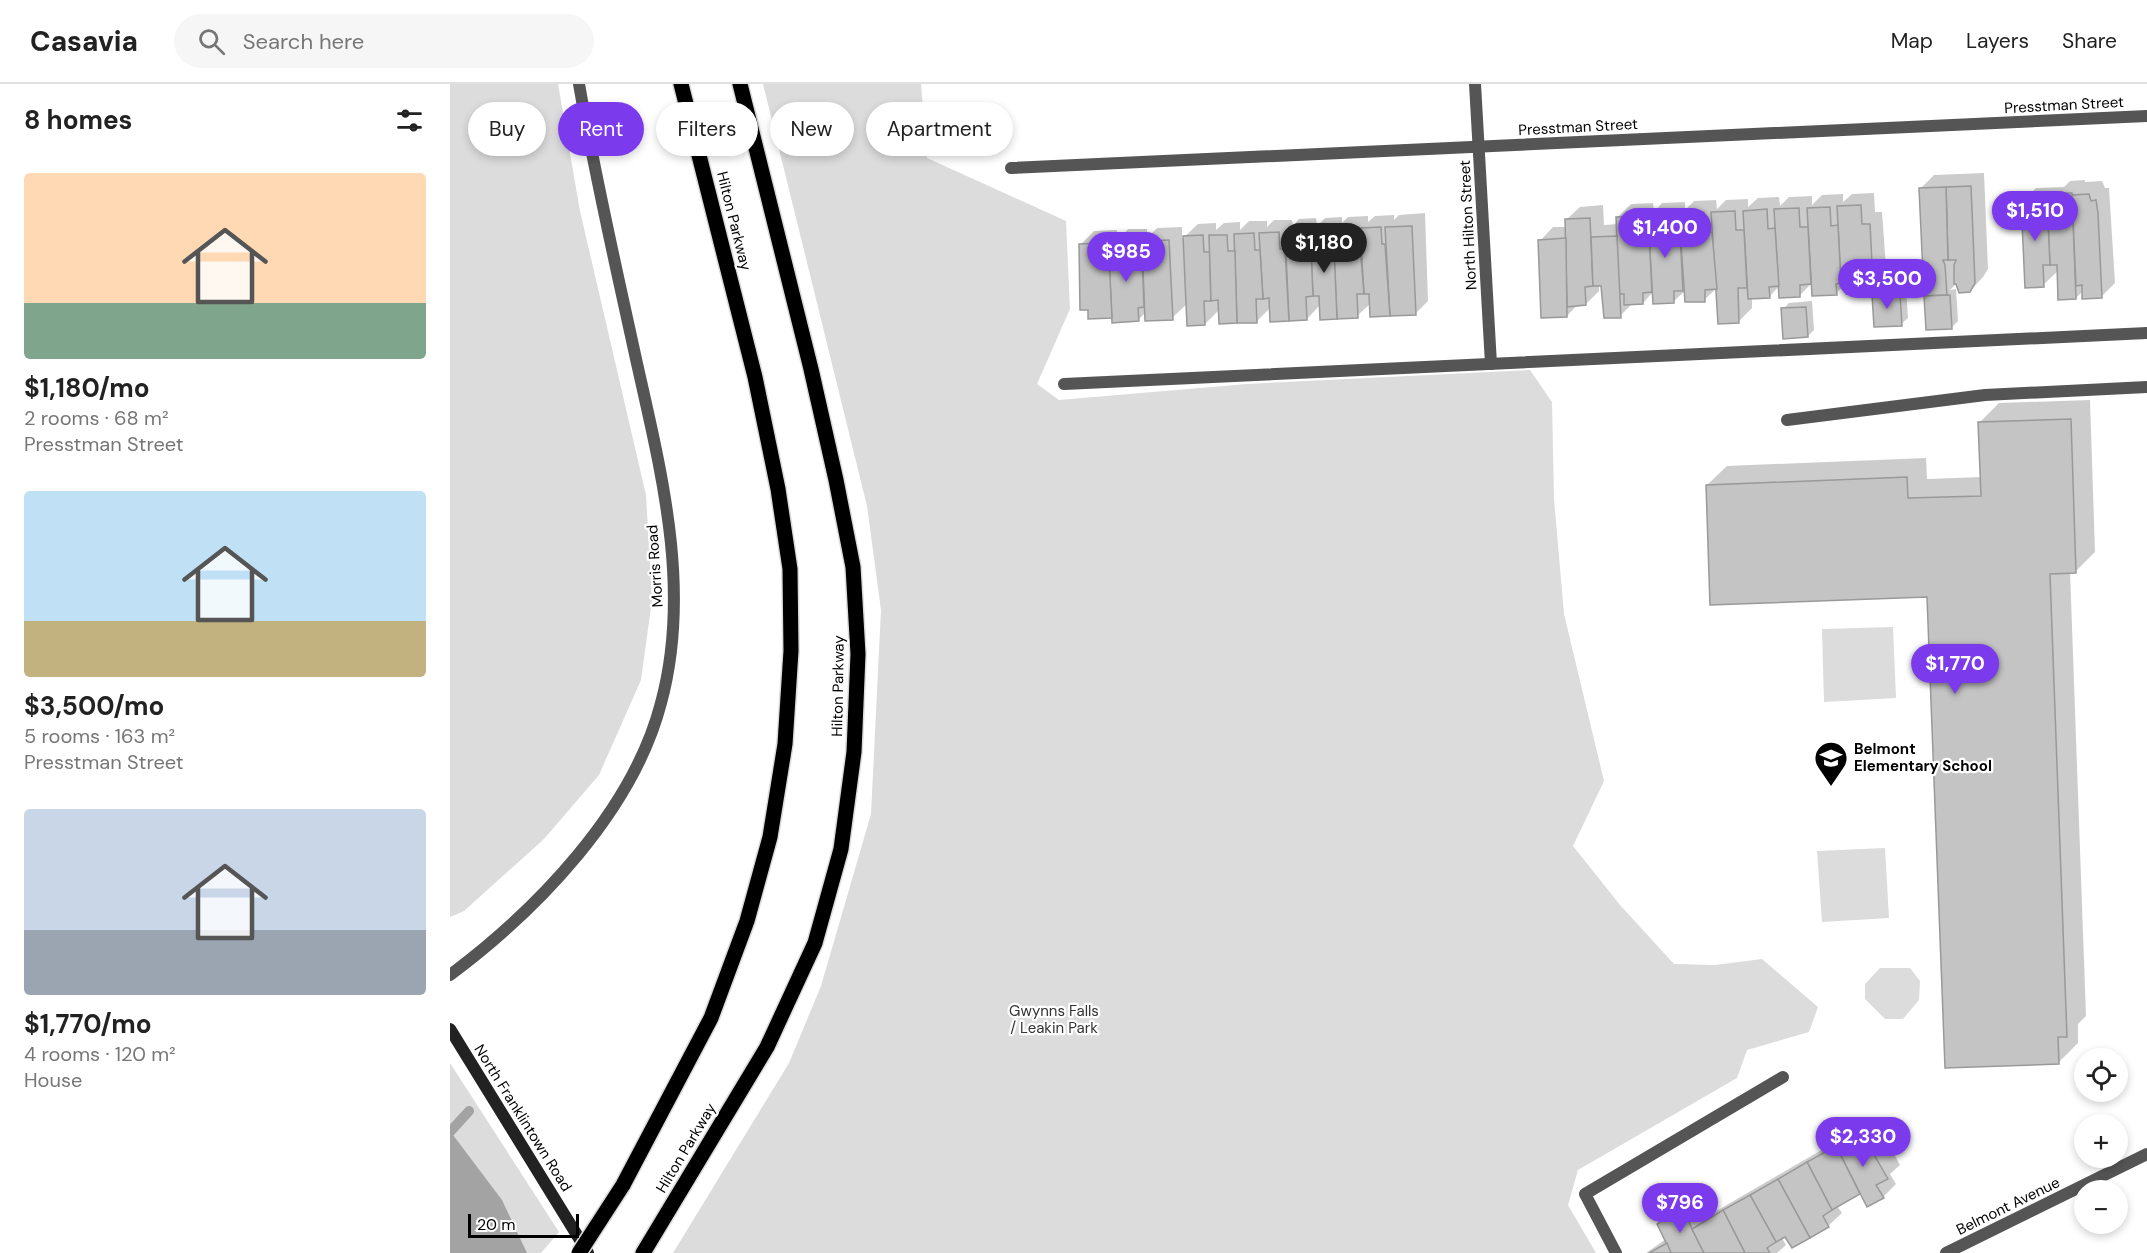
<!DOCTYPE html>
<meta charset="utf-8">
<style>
body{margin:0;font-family:"DM Sans",sans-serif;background:#f6f6f6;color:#222;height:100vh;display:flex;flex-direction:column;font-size:22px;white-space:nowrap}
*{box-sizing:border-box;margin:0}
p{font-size:20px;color:#767676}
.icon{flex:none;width:33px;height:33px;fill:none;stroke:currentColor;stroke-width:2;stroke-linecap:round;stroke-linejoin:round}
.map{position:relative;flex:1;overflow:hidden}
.sheet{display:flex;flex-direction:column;background:#fff;width:450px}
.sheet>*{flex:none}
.hud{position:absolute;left:18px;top:18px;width:570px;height:54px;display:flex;gap:12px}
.fabs{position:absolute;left:1624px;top:964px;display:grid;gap:12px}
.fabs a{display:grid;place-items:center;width:54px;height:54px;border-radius:50%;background:#fff;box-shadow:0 3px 9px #0003;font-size:30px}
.scale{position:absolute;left:18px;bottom:15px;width:111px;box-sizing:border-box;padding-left:6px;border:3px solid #000;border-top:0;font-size:16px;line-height:21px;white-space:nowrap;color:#000;-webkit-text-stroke:4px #fff;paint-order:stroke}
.price{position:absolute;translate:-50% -51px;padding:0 14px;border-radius:21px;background:#7c3aed;color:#fff;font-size:20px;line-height:39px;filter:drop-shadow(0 2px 3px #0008)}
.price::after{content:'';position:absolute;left:50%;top:36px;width:18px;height:14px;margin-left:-9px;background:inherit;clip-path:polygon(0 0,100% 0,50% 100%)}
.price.on{background:#222;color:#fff}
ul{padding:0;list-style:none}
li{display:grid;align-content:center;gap:12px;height:318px;padding:0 24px}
li span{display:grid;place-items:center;height:186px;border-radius:6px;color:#555}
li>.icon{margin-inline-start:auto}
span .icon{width:108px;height:108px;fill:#fffc;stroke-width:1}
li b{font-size:26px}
h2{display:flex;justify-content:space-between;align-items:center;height:72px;padding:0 24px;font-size:26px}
.pill{padding:0 21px;border-radius:27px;background:#fff;box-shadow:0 3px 9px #0003;font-size:21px;line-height:54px}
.pill.on{background:#7c3aed;color:#fff}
header{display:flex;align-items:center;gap:36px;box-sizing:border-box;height:84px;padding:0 30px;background:#fff;border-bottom:2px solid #e0e0e0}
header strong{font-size:28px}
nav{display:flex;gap:33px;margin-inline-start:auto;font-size:21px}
.search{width:420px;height:54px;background:#f6f6f6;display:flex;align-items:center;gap:15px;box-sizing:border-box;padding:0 21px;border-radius:33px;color:#767676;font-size:22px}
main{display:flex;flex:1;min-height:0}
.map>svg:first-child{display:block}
.green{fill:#dcdcdc}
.water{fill:#a3a3a3}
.shadow{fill:#0003}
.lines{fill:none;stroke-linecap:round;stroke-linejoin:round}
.stream{stroke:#a3a3a3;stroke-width:10}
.building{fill:#c4c4c4;stroke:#999;stroke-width:1.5}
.primary-casing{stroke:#dbdbdb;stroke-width:18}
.lane{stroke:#555;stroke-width:12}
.street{stroke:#555;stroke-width:12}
.secondary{stroke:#222;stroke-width:12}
.primary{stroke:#000;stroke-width:15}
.primary-bridge-casing{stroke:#dbdbdb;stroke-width:18;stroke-linecap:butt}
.primary-bridge{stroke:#000;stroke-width:15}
.labels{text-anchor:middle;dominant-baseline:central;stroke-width:4.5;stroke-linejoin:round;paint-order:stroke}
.street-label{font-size:15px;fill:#000;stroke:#fff}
.poi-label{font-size:15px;font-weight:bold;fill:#000;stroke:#fff;text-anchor:start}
.park-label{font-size:15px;fill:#333;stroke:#fff}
</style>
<header>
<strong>Casavia</strong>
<div class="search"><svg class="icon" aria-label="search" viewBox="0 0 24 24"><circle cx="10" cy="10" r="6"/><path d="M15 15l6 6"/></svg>Search here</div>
<nav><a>Map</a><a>Layers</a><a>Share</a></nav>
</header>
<main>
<section class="sheet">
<h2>8 homes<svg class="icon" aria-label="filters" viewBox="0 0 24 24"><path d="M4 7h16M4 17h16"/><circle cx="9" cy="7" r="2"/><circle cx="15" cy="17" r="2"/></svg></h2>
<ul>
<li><span style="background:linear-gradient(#ffd9b3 70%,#7fa58c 0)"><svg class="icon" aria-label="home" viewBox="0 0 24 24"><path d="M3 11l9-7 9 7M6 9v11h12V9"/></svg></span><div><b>$1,180/mo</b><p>2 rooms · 68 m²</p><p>Presstman Street</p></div></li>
<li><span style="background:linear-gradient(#bfe0f5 70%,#c2b280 0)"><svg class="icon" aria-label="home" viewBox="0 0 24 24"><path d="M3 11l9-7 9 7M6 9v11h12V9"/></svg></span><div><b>$3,500/mo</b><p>5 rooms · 163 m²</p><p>Presstman Street</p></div></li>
<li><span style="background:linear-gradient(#c9d6e8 65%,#9aa5b1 0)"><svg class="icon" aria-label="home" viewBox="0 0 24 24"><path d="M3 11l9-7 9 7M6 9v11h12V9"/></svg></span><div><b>$1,770/mo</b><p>4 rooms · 120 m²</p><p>House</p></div></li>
</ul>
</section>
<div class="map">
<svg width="1697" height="1169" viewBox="0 0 1697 1169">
<rect width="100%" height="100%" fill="#fff"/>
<g class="green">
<path d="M0 0H108L130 127 196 411 202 516 191 596 149 691 94 755 14 827 0 833Z"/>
<path d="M313 0H471L477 74 616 137 620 225 587 300 609 316 797 300 1080 286 1102 318 1104 415 1114 530 1154 697 1123 762 1170 821 1224 880 1265 881 1312 875 1368 923 1359 948 1297 966 1287 994 1128 1086 1118 1121 1146 1169H223L339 979 371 902 421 730 431 526 417 422Z"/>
<path d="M1443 543 1446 614 1374 618 1372 545Z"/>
<path d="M1435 764 1439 834 1372 838 1367 767Z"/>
<path d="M1430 884H1460L1470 897 1469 916 1453 935H1435L1415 915V900Z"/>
<path d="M0 979 109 1148 91 1169H0Z"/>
</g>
<path class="water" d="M0 1047 52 1116 77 1169H0Z"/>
<g class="shadow">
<path d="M1534 89 1538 185 1533 193 1520 207 1506 200 1500 206 1506 205 1508 237 1502 243 1477 244 1471 104 1484 91Z"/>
<path d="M1635 96V98L1652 97 1655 104H1659L1665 199 1651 213 1634 206 1626 214 1608 187 1593 201 1573 117 1586 104 1614 103 1620 97Z"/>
<path d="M1424 109 1425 128H1432L1436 183 1428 191V195L1415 208 1397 199 1386 209 1363 198 1350 211 1330 201 1319 213 1302 214V224L1289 237 1268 203 1254 216 1235 207 1224 217 1204 207 1193 219H1183L1170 232 1152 200H1149V207L1136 220H1128L1117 232 1090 157 1103 143H1117L1116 136 1130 123 1153 121 1154 141 1168 140V133L1181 120 1203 119 1204 128 1212 119 1235 118V126L1244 117 1266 116 1267 125 1276 116 1298 115V123L1308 114 1329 113 1330 122 1339 113 1362 112V121L1372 111 1393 110V118L1402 110Z"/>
<path d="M975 129 978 217 965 230 922 232 921 219 907 232 870 221 857 235 821 236V223L807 237 770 225 755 240 738 219 722 234 696 228 688 236 631 160 644 147 667 146V157L678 145H697V154L707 144 732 143V155L748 140 766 139V146L774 139 790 138V146L799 137H817V143L824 136H842L843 142 849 135 866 134 867 142 875 134 892 133V139L898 133 918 132V138L925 132 944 131V136L949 131Z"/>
<path d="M1456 203 1458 234 1451 240 1424 212 1430 205Z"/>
<path d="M1362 217 1364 246 1358 252 1333 225 1339 219Z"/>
<path d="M1640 316 1645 468 1626 487H1620L1636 932 1628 940V959L1609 978 1479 511 1257 401 1277 382 1476 374 1477 395 1532 393 1530 338 1549 319Z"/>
<path d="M1425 1035 1450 1081 1440 1090 1446 1100 1433 1113 1411 1108 1387 1122 1392 1129 1378 1142 1342 1162 1335 1151 1332 1154 1336 1161 1327 1169H1196L1216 1155 1209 1140 1222 1127 1247 1112 1256 1133Z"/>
</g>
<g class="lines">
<path class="stream" d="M0 1048 19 1027"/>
</g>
<g class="building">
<path d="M1521 102 1525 199 1520 208 1509 209 1506 200H1504V181L1506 176H1498L1496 103Z"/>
<path d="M1496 103 1498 176H1493L1495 181 1497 211 1474 212 1469 104Z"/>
<path d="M1605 109H1622L1626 215 1608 216 1607 181H1600L1597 116H1605Z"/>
<path d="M1639 110 1641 117 1646 116 1648 129 1652 214 1632 215V201L1626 202 1622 111Z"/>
<path d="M1597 116 1600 181H1593L1594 203 1575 204 1571 117Z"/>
<path d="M1411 121 1412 140H1420L1423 198H1415V210H1396L1395 199H1391L1387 122Z"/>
<path d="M1380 123 1381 142 1388 141 1391 199 1386 200 1387 211 1362 212 1357 124Z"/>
<path d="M1349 124 1350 143H1358L1361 200 1350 201V213L1329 214 1324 125Z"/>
<path d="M1317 125 1318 145 1325 144 1329 202 1319 203 1320 214 1298 215 1293 127Z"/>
<path d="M1285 127 1286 146H1294L1297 204H1288L1289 239 1268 240 1261 128Z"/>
<path d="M1254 128 1255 148H1262L1267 205 1255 206V218H1235L1229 130Z"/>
<path d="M1223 130V149H1230L1233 207H1224V219L1203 220 1198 132Z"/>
<path d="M1190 132 1191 151H1199L1202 208 1193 209V220L1174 221V210H1169L1166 133Z"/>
<path d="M1140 134 1143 202 1135 203 1136 221 1117 223 1115 135Z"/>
<path d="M962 142 966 231 940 232 935 143Z"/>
<path d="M931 143 932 160H935L940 232 920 233 919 210H914L910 144Z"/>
<path d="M905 144 906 162H910L914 210H907L908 234 887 235 883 146Z"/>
<path d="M860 146H879L880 163H884L887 235 870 236 869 212H863Z"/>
<path d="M854 147V164H861L863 212 856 213 857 236 839 237 835 148Z"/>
<path d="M829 148 830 165H835L839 237 820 238 819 214 813 215 809 149Z"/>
<path d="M804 149 805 166H810L813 215H806L807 239H787L784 150Z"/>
<path d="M753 151 754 168H760L761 217H754L755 241 737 242 733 152Z"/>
<path d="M759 151H777L778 167H785L787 239 769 240 768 216 761 217Z"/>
<path d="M1167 152 1171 234H1154L1151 202H1143L1141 153Z"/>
<path d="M1116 154 1117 233 1091 234 1088 156Z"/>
<path d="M719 156 723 236 695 237 692 157Z"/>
<path d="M684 157 685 172H692L694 223 688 224 689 237 662 239 659 173H663V158Z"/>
<path d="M654 159V173H659L662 234 638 235V226H630L629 160Z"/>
<path d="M1450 209 1452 242 1424 243 1422 211Z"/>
<path d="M1500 211 1502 245 1476 246 1474 212Z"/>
<path d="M1356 223 1358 253 1333 255 1331 224Z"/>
<path d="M1621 335 1626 489 1600 490 1617 953H1608L1609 980 1495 984 1477 513 1260 521 1256 401 1457 393 1458 414 1531 412 1528 338Z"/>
<path d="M1411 1048 1438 1095 1426 1101 1434 1114 1417 1123 1386 1062Z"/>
<path d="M1386 1062 1410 1110 1382 1126 1357 1078Z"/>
<path d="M1357 1078 1382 1126 1373 1132 1379 1143 1360 1154 1328 1095Z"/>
<path d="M1328 1095 1360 1154 1342 1164 1335 1153 1326 1158 1300 1111Z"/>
<path d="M1300 1111 1326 1158 1317 1164 1320 1169H1295L1273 1126Z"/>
<path d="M1233 1124 1242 1145 1254 1169H1221L1207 1140Z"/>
<path d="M1273 1126 1295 1169H1254L1242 1145Z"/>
<path d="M1217 1159 1221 1169H1199Z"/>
</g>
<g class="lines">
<defs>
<g id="primary">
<path d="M173 1101 261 934 297 837 320 753 335 660 341 567 340 485 328 405 305 293 231 0"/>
<path d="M193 1169 317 963 365 859 391 765 404 668 408 570 403 483 386 396 361 285 290 0"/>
</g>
</defs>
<use href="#primary" class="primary-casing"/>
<g class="lane">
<path d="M614 300 1697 249"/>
<path d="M1337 336 1535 311 1697 303"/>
<path d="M1166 1169 1135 1110 1333 993"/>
</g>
<g class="street">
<path d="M1025 0 1041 280"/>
<path d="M561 84 1697 32"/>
<path d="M0 891C87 826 183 727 211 619 242 505 211 387 186 275 166 183 145 92 129 0"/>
<path d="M1496 1169 1697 1070"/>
</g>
<path class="secondary" d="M0 945 138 1169"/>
<use href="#primary" class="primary"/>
<defs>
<path id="primary-bridge" d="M129 1169 173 1101"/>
</defs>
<use href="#primary-bridge" class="primary-bridge-casing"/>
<use href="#primary-bridge" class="primary-bridge"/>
</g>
<defs>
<symbol id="school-pin" viewBox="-11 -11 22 30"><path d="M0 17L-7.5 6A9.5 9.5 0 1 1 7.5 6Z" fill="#000" stroke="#fff"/><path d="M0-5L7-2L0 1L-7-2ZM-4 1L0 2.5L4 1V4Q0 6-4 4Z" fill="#fff"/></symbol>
</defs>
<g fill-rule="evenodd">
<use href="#school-pin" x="1362" y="655" width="38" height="52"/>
</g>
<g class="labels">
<g class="street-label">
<text transform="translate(1614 21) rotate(-3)">Presstman Street</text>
<text transform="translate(1128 43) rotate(-3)">Presstman Street</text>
<text transform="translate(284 137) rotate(76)">Hilton Parkway</text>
<text transform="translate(1018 141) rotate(-93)">North Hilton Street</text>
<text transform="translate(205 482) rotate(-94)">Morris Road</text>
<text transform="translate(388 602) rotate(-89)">Hilton Parkway</text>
<text transform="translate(73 1034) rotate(58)">North Franklintown Road</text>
<text transform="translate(236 1064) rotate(-59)">Hilton Parkway</text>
<text transform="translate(1558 1122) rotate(-26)">Belmont Avenue</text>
</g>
<g class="poi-label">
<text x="1404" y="665">Belmont<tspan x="1404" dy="17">Elementary School</tspan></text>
</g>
<g class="park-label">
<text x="604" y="927">Gwynns Falls<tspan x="604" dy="17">/ Leakin Park</tspan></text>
</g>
</g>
</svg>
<div class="fabs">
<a><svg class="icon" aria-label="locate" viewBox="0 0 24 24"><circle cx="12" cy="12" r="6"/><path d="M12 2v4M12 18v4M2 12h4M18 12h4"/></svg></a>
<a>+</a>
<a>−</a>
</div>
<div class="scale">20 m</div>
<b class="price" style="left:1585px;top:158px">$1,510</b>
<b class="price" style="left:1215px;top:175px">$1,400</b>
<b class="price on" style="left:874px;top:190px">$1,180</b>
<b class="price" style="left:676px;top:199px">$985</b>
<b class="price" style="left:1437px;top:226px">$3,500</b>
<b class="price" style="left:1505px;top:611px">$1,770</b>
<b class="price" style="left:1413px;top:1084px">$2,330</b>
<b class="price" style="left:1230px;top:1150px">$796</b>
<div class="hud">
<a class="pill">Buy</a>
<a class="pill on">Rent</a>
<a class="pill">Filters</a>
<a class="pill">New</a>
<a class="pill">Apartment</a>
</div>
</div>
</main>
